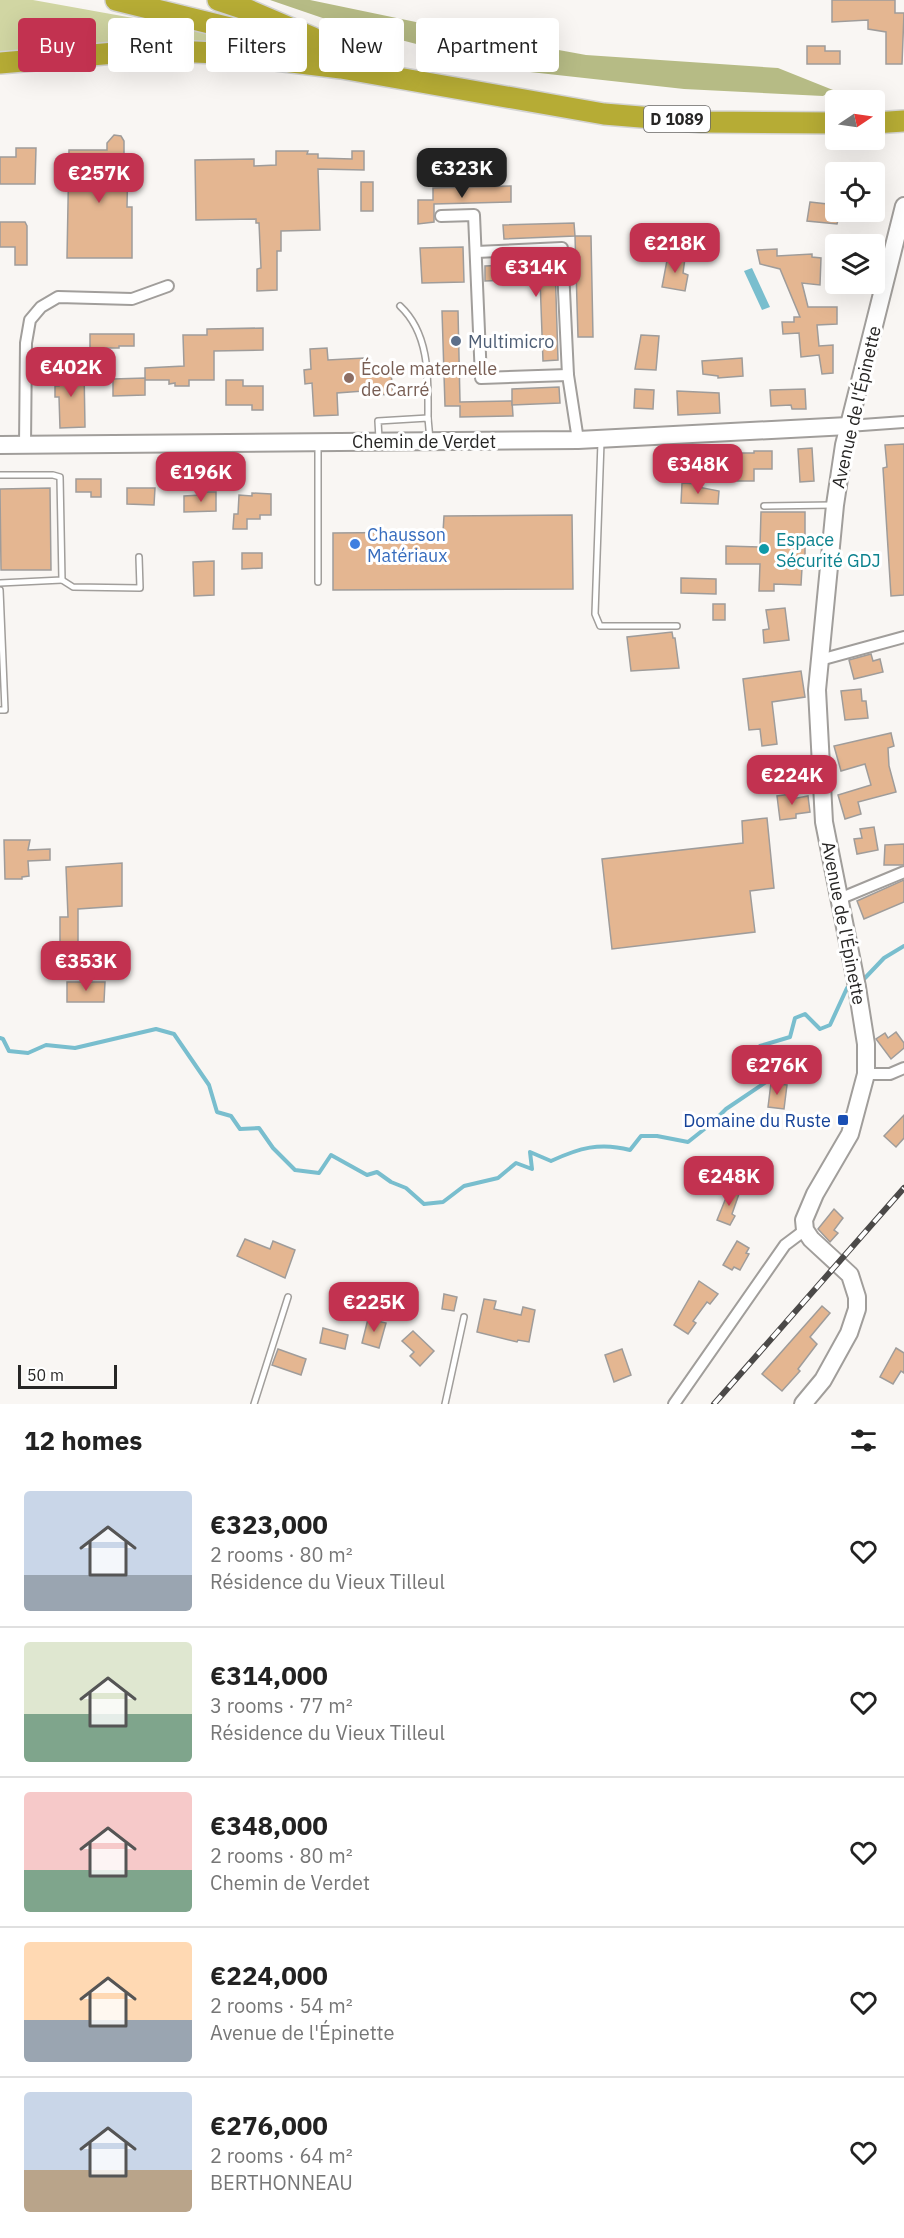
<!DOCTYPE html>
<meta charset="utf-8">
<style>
body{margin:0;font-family:"IBM Plex Sans",sans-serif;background:#f6f6f6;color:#222;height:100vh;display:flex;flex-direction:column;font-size:22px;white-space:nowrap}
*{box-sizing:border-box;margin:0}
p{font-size:20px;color:#767676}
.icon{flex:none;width:33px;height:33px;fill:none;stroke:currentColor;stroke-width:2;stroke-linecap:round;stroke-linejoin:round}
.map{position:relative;height:1404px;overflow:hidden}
.drawer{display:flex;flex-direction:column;background:#fff;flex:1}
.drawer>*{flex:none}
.hud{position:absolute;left:18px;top:18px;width:600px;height:54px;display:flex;gap:12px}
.needle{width:39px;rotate:77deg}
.controls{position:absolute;left:825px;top:90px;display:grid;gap:12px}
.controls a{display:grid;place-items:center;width:60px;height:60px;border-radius:6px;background:#fff;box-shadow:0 6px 24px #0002;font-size:30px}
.scale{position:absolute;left:18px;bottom:15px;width:99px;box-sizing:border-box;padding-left:6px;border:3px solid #272625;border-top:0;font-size:16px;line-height:21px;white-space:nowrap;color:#272625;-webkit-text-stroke:4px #fff;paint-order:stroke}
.price{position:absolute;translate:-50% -51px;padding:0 14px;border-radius:12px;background:#c23250;color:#fff;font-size:20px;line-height:39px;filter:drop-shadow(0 2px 3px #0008)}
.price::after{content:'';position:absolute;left:50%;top:36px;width:18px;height:14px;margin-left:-9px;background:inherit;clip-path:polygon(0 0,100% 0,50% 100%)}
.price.on{background:#222;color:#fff}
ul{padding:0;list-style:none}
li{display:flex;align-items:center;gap:18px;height:150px;padding:0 24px}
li+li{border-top:2px solid #e0e0e0}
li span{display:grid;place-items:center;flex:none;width:168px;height:120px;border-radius:6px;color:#555}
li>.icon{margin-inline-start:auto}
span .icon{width:72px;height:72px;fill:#fffc;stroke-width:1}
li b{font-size:26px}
h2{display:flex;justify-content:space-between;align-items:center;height:72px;padding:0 24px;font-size:26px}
.tag{padding:0 21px;border-radius:6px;background:#fff;box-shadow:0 6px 24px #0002;font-size:21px;line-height:54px}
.tag.on{background:#c23250;color:#fff}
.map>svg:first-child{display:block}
.green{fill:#d1d6a3}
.forest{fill:#b6bb85}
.water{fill:#79bece}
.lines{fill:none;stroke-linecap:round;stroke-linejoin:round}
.stream{stroke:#79bece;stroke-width:4}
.building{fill:#e4b691;stroke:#9f9c9a;stroke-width:1.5}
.lane-casing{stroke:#a19e9b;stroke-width:8}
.street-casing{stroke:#a19e9b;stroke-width:14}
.secondary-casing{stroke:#a19e9b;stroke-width:20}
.highway-casing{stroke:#d4d4d3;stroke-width:24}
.lane{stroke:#fff;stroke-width:5}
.street{stroke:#fff;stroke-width:10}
.secondary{stroke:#fff;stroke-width:16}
.highway{stroke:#b6ac35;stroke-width:21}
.rail-casing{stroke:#4b4948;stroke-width:6}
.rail{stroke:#fff;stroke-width:4;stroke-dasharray:11;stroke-linecap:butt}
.service-dot{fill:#5c6f8a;stroke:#fff;stroke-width:2}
.education-dot{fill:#8d6e63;stroke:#fff;stroke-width:2}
.shop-dot{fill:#3f7fe0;stroke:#fff;stroke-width:2}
.culture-dot{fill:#0f9aa8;stroke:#fff;stroke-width:2}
.transit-dot{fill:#1a4fb4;stroke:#fff;stroke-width:2}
.labels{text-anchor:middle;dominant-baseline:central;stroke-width:6;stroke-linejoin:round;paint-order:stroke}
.shield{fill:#fff;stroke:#686766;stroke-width:1.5}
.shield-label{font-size:16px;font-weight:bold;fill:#272625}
.service-label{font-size:18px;fill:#4e5e75;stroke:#fff;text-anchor:start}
.education-label{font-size:18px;fill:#785e54;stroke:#fff;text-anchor:start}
.street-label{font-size:18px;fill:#272625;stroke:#fff}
.shop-label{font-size:18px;fill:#366cbe;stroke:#fff;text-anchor:start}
.culture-label{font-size:18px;fill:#0d838f;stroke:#fff;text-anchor:start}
.transit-label{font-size:18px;fill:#164399;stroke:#fff;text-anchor:end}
</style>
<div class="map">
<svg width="904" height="1404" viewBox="0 0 904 1404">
<rect width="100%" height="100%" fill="#f9f6f3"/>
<path class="green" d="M0 0H33L222 34 221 44 0 57Z"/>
<path class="forest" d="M270 0H310L488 37 586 55 778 68 833 90 823 96 684 89 521 71 343 25Z"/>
<path class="water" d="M752 268 770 307 762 310 744 271Z"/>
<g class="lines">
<g class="stream">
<path d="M865 978 884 958 904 946"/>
<path d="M0 1038 3 1039 9 1051 28 1053 46 1045 75 1048 156 1029 174 1034 209 1085 217 1112 231 1116 240 1129 259 1128 273 1148 295 1170 319 1173 331 1155 367 1175 377 1172 391 1182 406 1188 424 1204 443 1202 464 1186 498 1178 516 1163 532 1169 530 1152 551 1161C579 1148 600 1142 630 1150L641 1136H657L688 1142 712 1123 726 1109 766 1082 752 1062 768 1066 778 1059 760 1046 790 1037 795 1018 805 1014 820 1029 830 1025 847 988"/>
</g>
</g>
<g class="building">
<path d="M832 0H895V13H904L902 64H886V32L868 29V20L832 22Z"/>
<path d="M807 46H825V51H840V64H807Z"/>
<path d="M114 135 121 136 124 141V157H128L127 207H132V258H67L69 150H107V143Z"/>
<path d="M16 148H36L35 184H0V157H16Z"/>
<path d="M276 151H308L307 154H318V158L352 159V151H364V170L318 169 320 230 281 231V251H277V290L257 291V269L261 268 259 223H256V219L196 220 195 160 254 159V166L276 165Z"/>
<rect x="361" y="182" width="12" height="29"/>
<path d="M511 186V202L434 204V222L418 224V200H433V188Z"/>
<path d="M810 202 836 205V212H840L837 224 807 221Z"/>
<path d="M0 222H25L27 226V265H15V247H0Z"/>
<path d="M574 223 575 236 504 239 503 225Z"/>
<path d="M575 236H591L593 337H578Z"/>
<path d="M463 247 464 282 422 283 420 248Z"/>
<path d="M777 249V256L812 254V257L821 258 820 285 802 283 808 307H837V324L817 325 819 346 833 345V373L822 374 819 355 801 357 799 333 783 334 782 322H794V317H800L780 269 760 264 757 250Z"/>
<path d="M668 255 685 258 683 273 688 275 685 291 662 287Z"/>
<path d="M555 263 558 360 543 361 540 279 485 281V266Z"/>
<path d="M442 311H458L460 402 512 401 513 416 460 417V406H445Z"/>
<path d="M263 328V350L214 351V380H189V386H175V383L169 384V380H145V368L184 366 183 335H207V329Z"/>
<path d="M90 334H134V346H119V348H107V351H90Z"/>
<path d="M641 335 659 336 656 370 635 369Z"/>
<path d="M327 348 328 360 364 358 366 374 391 372 393 394 378 395 377 390 337 393 338 415 314 416 312 383 305 384 304 370 311 369 310 349Z"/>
<path d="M742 358 743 376 718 378V376L703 374 702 361Z"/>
<path d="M59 368H84L85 427 60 428 59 397H55V386H59Z"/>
<path d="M145 378V395L113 396V379Z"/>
<path d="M226 380H243V386H263V410H252V405H226Z"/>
<path d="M559 387 560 403 512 405V389Z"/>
<path d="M635 389 654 390 653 409 634 408Z"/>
<path d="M805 389 806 409H792L791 405 771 406 770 390Z"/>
<path d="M677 391 719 393 720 413 678 415Z"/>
<path d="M904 444V595L891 596 883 468 887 467 885 445Z"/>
<path d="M812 448 814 481 800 482 798 449Z"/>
<path d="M754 451H772V469H754V481H737V453H754Z"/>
<path d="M76 479H101V497H91V492H76Z"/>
<path d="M682 483 698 484V487L719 491 718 504 681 503Z"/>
<path d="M50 488 51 570H1L0 489Z"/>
<path d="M127 488H155L154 505 127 504Z"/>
<path d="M201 492H216V511L184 512V496L201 495Z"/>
<path d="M252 493 271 494V515H260V519H247V529H233L234 514H238L239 495 252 496Z"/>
<path d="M761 512H805V568H802L801 585 774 584V591H759L760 564H726V546L760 547Z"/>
<path d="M572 515 573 589 333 590V533L443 532 444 516Z"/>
<path d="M242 553H262V568L242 569Z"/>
<path d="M214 561V595L194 596 193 562Z"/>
<path d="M681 578 716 579V594L681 593Z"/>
<rect x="713" y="604" width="12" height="16"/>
<path d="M785 608 789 640 764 643 763 630 769 629 766 610Z"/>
<path d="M672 632 673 638H675L679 668 631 671 627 637Z"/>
<path d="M871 654 873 661 880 659 883 672 854 679 849 660Z"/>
<path d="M801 671 805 697 772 702 777 744 762 746 760 729 749 730 743 679Z"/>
<path d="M861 689 862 701H866L868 718 845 720 841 691Z"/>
<path d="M891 733 894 746 888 748 889 766 896 792 858 802 861 814 845 819 838 795 871 785 865 764 841 771 834 746Z"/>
<path d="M791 794 792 799 808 796 810 812 796 814V818L780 820 777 796Z"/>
<path d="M767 818 774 888 750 891 755 932 612 949 602 859 743 843 742 821Z"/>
<path d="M874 827 878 850 857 854 854 839 862 838 860 829Z"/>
<path d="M4 840H30L28 850 50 849V860L28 861 29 876 22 877V879H5Z"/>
<path d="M904 844V865H884L885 845Z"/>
<path d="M122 863V906L78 909V942H60V917H68L66 867Z"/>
<path d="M904 880V902L864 919 857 901Z"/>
<path d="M67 982H105L104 1002H67Z"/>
<path d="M896 1032 904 1043V1048L891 1059 876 1039 885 1033 888 1038Z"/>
<path d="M771 1083 787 1085 784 1109 768 1107Z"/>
<path d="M904 1115V1138L896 1147 884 1136Z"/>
<path d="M730 1188 740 1191 732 1214 735 1216 730 1225 717 1220Z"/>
<path d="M834 1209 843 1218 834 1230 838 1233 830 1242 818 1229Z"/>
<path d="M245 1239 270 1249 273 1241 295 1250 285 1278 237 1256Z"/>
<path d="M737 1241 749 1248 746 1253 749 1254 740 1270 734 1267 732 1270 723 1265Z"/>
<path d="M699 1281 718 1294 710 1304 707 1302 693 1321 696 1323 688 1334 674 1325Z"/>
<path d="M444 1294 457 1297 454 1311 442 1309Z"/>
<path d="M484 1299 496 1301 494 1309 521 1315 523 1307 535 1310 529 1342 518 1340 517 1342 477 1332Z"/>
<path d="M822 1306 830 1313 810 1337 817 1344 798 1369 800 1371 782 1391 762 1374Z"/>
<path d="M368 1319 386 1323 379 1348 362 1343Z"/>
<path d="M323 1328 348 1335 345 1349 320 1343Z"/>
<path d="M413 1331 434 1351 420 1366 410 1356 414 1352 402 1341Z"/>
<path d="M896 1348 904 1353V1373L901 1371 893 1384 880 1377Z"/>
<path d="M278 1349 306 1359 301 1375 272 1365Z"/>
<path d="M622 1349 631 1375 614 1382 605 1355Z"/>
</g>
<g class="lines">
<defs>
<g id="lane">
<path d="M400 306C431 335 428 381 428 420"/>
<path d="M379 439 378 421 428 418 430 440"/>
<path d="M601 442 595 614 600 626H677"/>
<path d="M318 443V582"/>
<path d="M0 475H53L60 477 62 580 0 583"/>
<path d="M764 506 833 505"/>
<path d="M62 580 73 587 140 588 139 557"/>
<path d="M0 590 5 710H0"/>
<path d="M254 1404 288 1297"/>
<path d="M445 1404 464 1317"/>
</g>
<g id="street">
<path d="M441 216 474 215 481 378 568 375"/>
<path d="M476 252 562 248 568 375 578 440"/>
<path d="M848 426 904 422"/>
<path d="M25 445 26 343 30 320 41 307 58 297 132 299 168 286"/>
<path d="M820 660 904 637"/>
<path d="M839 899 904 872"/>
<path d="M866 1074H890L904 1068"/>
<path d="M674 1404 785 1245 805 1230"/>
</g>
<g id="secondary">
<path d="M0 445 578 440 848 426"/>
<path d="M803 1404 823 1380 849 1333 857 1309V1297L850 1275 811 1239 805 1230 804 1220 815 1194 850 1134 866 1074V1044L857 987 824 822 817 690 835 505 844 445 904 206"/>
</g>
<g id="highway">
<path d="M116 0 356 59"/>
<path d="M218 0 248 10 313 38"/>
<path d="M0 63 149 50 217 53 341 68 604 114 702 122 836 123"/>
<path d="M874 123 904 121"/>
</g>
</defs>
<use href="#lane" class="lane-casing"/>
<use href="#street" class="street-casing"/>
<use href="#secondary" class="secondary-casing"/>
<use href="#highway" class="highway-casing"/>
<use href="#lane" class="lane"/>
<use href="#street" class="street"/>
<use href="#secondary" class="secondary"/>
<use href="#highway" class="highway"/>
<defs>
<path id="rail" d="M714 1404 904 1188"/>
</defs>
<use href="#rail" class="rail-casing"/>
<use href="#rail" class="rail"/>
</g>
<circle class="service-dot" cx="456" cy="341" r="6"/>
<circle class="education-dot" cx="349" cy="378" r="6"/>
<circle class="shop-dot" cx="355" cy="544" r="6"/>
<circle class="culture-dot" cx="764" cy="549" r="6"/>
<rect class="transit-dot" x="837" y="1114" width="12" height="12" rx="3"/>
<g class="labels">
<rect class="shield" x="644" y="106" width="66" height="26" rx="4.5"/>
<g class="shield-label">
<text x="677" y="119">D 1089</text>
</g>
<g class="service-label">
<text x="468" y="341">Multimicro</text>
</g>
<g class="education-label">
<text x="361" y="368">École maternelle<tspan x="361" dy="21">de Carré</tspan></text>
</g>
<g class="street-label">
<text transform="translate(856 407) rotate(-77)">Avenue de l'Épinette</text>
<text x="424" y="441">Chemin de Verdet</text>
<text transform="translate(844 923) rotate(79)">Avenue de l'Épinette</text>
</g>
<g class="shop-label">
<text x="367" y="534">Chausson<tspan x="367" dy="21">Matériaux</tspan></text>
</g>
<g class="culture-label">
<text x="776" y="539">Espace<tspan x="776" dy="21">Sécurité GDJ</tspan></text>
</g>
<g class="transit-label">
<text x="831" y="1120">Domaine du Ruste</text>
</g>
</g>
</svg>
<div class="controls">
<a><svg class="needle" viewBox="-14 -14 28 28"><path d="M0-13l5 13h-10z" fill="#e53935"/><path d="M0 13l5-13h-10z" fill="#767676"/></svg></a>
<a><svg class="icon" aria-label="locate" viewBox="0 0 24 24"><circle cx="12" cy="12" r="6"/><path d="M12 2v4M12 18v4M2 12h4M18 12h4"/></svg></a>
<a><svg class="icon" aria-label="layers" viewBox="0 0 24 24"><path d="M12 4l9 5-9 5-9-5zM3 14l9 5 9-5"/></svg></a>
</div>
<div class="scale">50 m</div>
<b class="price on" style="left:462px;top:199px">€323K</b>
<b class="price" style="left:99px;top:204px">€257K</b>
<b class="price" style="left:675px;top:274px">€218K</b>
<b class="price" style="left:536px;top:298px">€314K</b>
<b class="price" style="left:71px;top:398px">€402K</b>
<b class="price" style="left:698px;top:495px">€348K</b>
<b class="price" style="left:201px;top:503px">€196K</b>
<b class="price" style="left:792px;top:806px">€224K</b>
<b class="price" style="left:86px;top:992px">€353K</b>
<b class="price" style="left:777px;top:1096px">€276K</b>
<b class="price" style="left:729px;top:1207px">€248K</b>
<b class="price" style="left:374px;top:1333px">€225K</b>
<div class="hud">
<a class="tag on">Buy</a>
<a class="tag">Rent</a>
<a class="tag">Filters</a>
<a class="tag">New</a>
<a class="tag">Apartment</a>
</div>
</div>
<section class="drawer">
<h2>12 homes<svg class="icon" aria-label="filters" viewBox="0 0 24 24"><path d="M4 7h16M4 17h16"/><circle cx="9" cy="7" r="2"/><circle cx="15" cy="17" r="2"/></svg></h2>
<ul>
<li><span style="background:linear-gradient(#c9d6e8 70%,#9aa5b1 0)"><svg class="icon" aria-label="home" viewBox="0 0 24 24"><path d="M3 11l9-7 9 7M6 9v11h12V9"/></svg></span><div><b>€323,000</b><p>2 rooms · 80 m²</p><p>Résidence du Vieux Tilleul</p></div><svg class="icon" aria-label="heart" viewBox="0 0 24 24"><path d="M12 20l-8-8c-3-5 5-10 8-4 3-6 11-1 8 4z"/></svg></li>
<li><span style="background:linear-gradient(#dfe7d0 60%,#7fa58c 0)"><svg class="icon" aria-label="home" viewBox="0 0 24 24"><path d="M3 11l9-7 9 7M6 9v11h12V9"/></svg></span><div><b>€314,000</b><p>3 rooms · 77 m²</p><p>Résidence du Vieux Tilleul</p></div><svg class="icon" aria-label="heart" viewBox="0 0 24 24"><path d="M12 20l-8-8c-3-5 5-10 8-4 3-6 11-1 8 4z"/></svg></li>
<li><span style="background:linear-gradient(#f6c9c9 65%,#7fa58c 0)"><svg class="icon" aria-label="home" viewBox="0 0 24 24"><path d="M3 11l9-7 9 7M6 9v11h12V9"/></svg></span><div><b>€348,000</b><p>2 rooms · 80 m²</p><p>Chemin de Verdet</p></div><svg class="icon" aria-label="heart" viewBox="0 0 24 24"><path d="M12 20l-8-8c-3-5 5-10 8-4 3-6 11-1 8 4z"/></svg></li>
<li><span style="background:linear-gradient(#ffd9b3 65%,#9aa5b1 0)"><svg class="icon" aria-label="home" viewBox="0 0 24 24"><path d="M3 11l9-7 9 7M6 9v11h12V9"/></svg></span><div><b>€224,000</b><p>2 rooms · 54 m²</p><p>Avenue de l'Épinette</p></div><svg class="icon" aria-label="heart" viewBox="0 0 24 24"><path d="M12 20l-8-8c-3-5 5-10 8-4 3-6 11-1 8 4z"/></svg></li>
<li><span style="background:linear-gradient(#c9d6e8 65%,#b9a48a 0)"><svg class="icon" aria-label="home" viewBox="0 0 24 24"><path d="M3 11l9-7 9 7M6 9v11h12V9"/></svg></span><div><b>€276,000</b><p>2 rooms · 64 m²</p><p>BERTHONNEAU</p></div><svg class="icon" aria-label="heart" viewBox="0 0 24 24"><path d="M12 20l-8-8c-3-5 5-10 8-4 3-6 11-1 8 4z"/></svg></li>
</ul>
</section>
